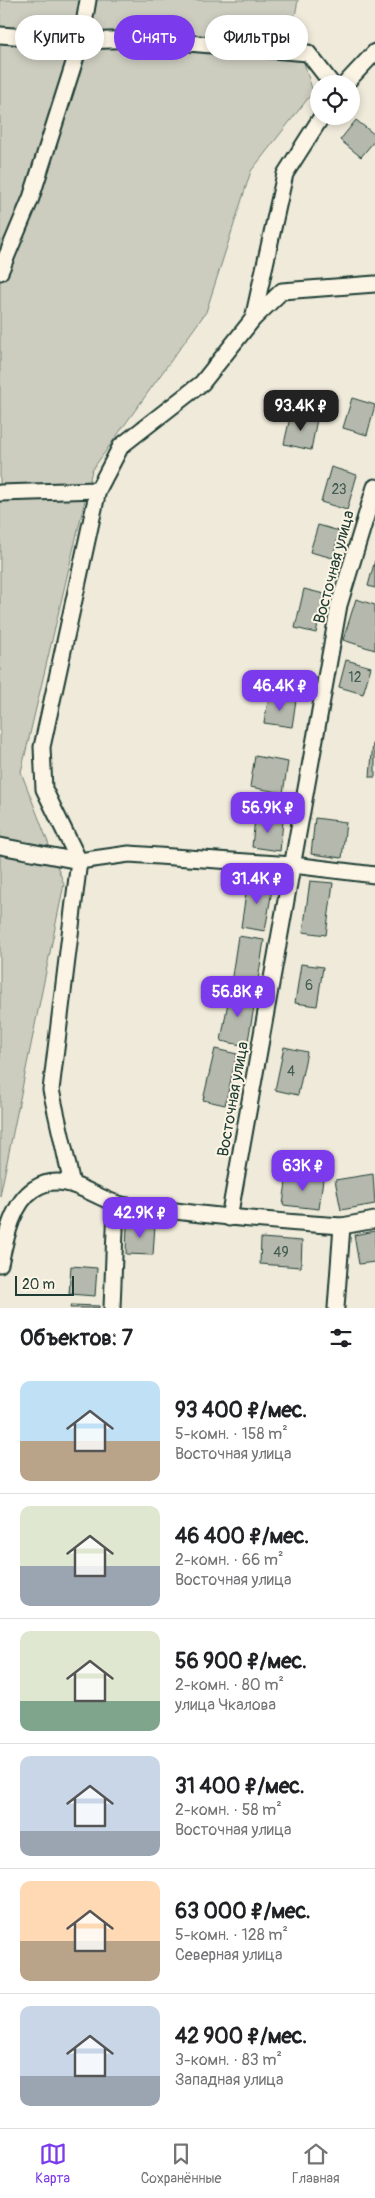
<!DOCTYPE html>
<html lang="ru">
<meta charset="utf-8">
<style>
body{margin:0;font-family:Pangolin,sans-serif;background:#f2f2f2;color:#202124;height:100vh;display:flex;flex-direction:column;font-size:19px;white-space:nowrap}
*{box-sizing:border-box;margin:0}
p{font-size:16px;color:#757577}
.icon{flex:none;width:28px;height:28px;fill:none;stroke:currentColor;stroke-width:2;stroke-linecap:round;stroke-linejoin:round}
.map{position:relative;height:1308px;overflow:hidden}
.side{display:flex;flex-direction:column;background:#fff;flex:1}
.side>*{flex:none}
.guide{position:absolute;left:15px;top:15px;width:345px;height:45px;display:flex;gap:10px}
.tools{position:absolute;left:310px;top:75px;display:grid;gap:10px}
.tools a{display:grid;place-items:center;width:50px;height:50px;border-radius:50%;background:#fff;box-shadow:0 2px 8px #0003;font-size:25px}
.scale{position:absolute;left:15px;bottom:12px;width:59px;box-sizing:border-box;padding-left:5px;border:2px solid #1f3d34;border-top:0;font-size:14px;line-height:18px;white-space:nowrap;color:#1f3d34;-webkit-text-stroke:4px #fcf5e5;paint-order:stroke}
.price{position:absolute;translate:-50% -42px;padding:0 11px;border-radius:10px;background:#7c3aed;color:#fff;font-size:16px;line-height:32px;filter:drop-shadow(0 1px 2px #0008)}
.price::after{content:'';position:absolute;left:50%;top:30px;width:15px;height:11px;margin-left:-8px;background:inherit;clip-path:polygon(0 0,100% 0,50% 100%)}
.price.selected{background:#222;color:#fff}
ul{padding:0;list-style:none}
li{display:flex;align-items:center;gap:15px;height:125px;padding:0 20px}
li+li{border-top:1px solid #e0e0e0}
li span{display:grid;place-items:center;flex:none;width:140px;height:100px;border-radius:10px;color:#555}
li>.icon{margin-inline-start:auto}
span .icon{width:60px;height:60px;fill:#fffc;stroke-width:1}
li b{font-size:21px}
h2{display:flex;justify-content:space-between;align-items:center;height:60px;padding:0 20px;font-size:21px}
.tag{padding:0 18px;border-radius:22px;background:#fff;box-shadow:0 2px 8px #0003;font-size:18px;line-height:45px}
.tag.selected{background:#7c3aed;color:#fff}
.tab-bar{display:flex;justify-content:space-around;align-items:center;height:70px;border-top:1px solid #e0e0e0;background:#fff;font-size:14px;color:#757577}
.tab-bar a{display:grid;justify-items:center;gap:2px}
.tab-bar .selected{color:#7c3aed}
.map>svg:first-child{display:block}
.green{fill:#cccdbf;stroke:#76857a}
.building{fill:#b5b9ad;stroke:#1f3d34}
.lines{fill:none;stroke-linecap:round;stroke-linejoin:round}
.minor-casing{stroke:#1f3d34;stroke-width:19}
.minor{stroke:#fcf5e5;stroke-width:15}
.labels{text-anchor:middle;dominant-baseline:central;stroke-width:4;stroke-linejoin:round;paint-order:stroke}
.number-label{font-size:14px;fill:#445c52}
.street-label{font-size:16px;fill:#1f3d34;stroke:#fcf5e5}
</style>
<div class="map">
<svg width="375" height="1308" viewBox="0 0 375 1308">
<rect width="100%" height="100%" fill="#efeada"/>
<filter id="ink" filterUnits="userSpaceOnUse"><feTurbulence type="fractalNoise" baseFrequency=".02" numOctaves="2"/><feDisplacementMap in="SourceGraphic" scale="10" xChannelSelector="R" yChannelSelector="G"/><feConvolveMatrix kernelMatrix="1 2 1 2 8 2 1 2 1" color-interpolation-filters="sRGB"/></filter>
<g filter="url(#ink)">
<path class="green" d="M0 0H298L293 27 313 92 251 171 206 312 92 470 21 772 64 884 0 1196Z"/>
<g class="building">
<path d="M356 120 375 135V140L361 157 340 140Z"/>
<path d="M352 398 375 405 367 435 343 428Z"/>
<path d="M291 413 317 419 311 450 284 444Z"/>
<path d="M331 467 357 475 347 510 321 502Z"/>
<path d="M318 525 339 531 333 558 310 552Z"/>
<path d="M375 560V588L368 586Z"/>
<path d="M304 589 324 594 316 633 295 628Z"/>
<path d="M356 599 375 605V650L343 640Z"/>
<path d="M346 660 371 667 363 694 339 687Z"/>
<path d="M269 696 296 700 292 727 264 723Z"/>
<path d="M373 742H375V777H370Z"/>
<path d="M255 756 288 762 283 793 250 787Z"/>
<path d="M255 818 283 822 280 851 252 847Z"/>
<path d="M315 818 346 822 342 858 311 854Z"/>
<path d="M248 880 273 884 265 931 241 927Z"/>
<path d="M310 881 333 883 326 935 303 932Z"/>
<path d="M238 936 264 940 257 987 231 983Z"/>
<path d="M301 964 323 967 317 1006 295 1003Z"/>
<path d="M230 991 256 996 247 1046 221 1041Z"/>
<path d="M284 1047 307 1052 298 1095 275 1090Z"/>
<path d="M215 1049 237 1054 225 1105 203 1100Z"/>
<path d="M287 1174 323 1179 319 1209 283 1205Z"/>
<path d="M373 1174 375 1204 341 1210 335 1180Z"/>
<path d="M127 1224 155 1225 153 1255 126 1254Z"/>
<path d="M375 1231V1262L359 1264 354 1235Z"/>
<path d="M261 1238 302 1241 301 1267 260 1264Z"/>
<path d="M71 1266 97 1268 95 1296 69 1294Z"/>
<path d="M71 1305 99 1306V1308H70Z"/>
</g>
<g class="lines">
<defs>
<g id="minor">
<path d="M0 35 81 41 140 39 308 53 332 84"/>
<path d="M345 84 375 52"/>
<path d="M0 272 31 198 81 41 88 0"/>
<path d="M253 319 285 174 322 116"/>
<path d="M0 493 98 490"/>
<path d="M0 846 79 861 129 854 293 865 375 875"/>
<path d="M72 1184 51 1090 79 861 44 789 42 747 98 490 121 446 202 383 253 319 282 291 375 284"/>
<path d="M229 1218 339 605 375 487"/>
<path d="M0 1264C5 1241 12 1203 34 1189 63 1170 90 1195 115 1203 131 1209 151 1208 168 1210 226 1218 283 1222 342 1226"/>
<path d="M112 1308 116 1204"/>
<path d="M336 1308 342 1226 375 1220"/>
</g>
</defs>
<use href="#minor" class="minor-casing"/>
<use href="#minor" class="minor"/>
</g>
</g>
<g class="labels">
<g class="number-label">
<text x="339" y="489">23</text>
<text x="355" y="677">12</text>
<text x="309" y="985">6</text>
<text x="291" y="1071">4</text>
<text x="281" y="1252">49</text>
</g>
<g class="street-label">
<text transform="translate(334 567) rotate(-75)">Восточная улица</text>
<text transform="translate(233 1099) rotate(-80)">Восточная улица</text>
</g>
</g>
</svg>
<div class="tools">
<a><svg class="icon" aria-label="locate" viewBox="0 0 24 24"><circle cx="12" cy="12" r="6"/><path d="M12 2v4M12 18v4M2 12h4M18 12h4"/></svg></a>
</div>
<div class="scale">20 m</div>
<b class="price selected" style="left:301px;top:432px">93.4K ₽</b>
<b class="price" style="left:280px;top:712px">46.4K ₽</b>
<b class="price" style="left:268px;top:834px">56.9K ₽</b>
<b class="price" style="left:257px;top:905px">31.4K ₽</b>
<b class="price" style="left:238px;top:1018px">56.8K ₽</b>
<b class="price" style="left:303px;top:1192px">63K ₽</b>
<b class="price" style="left:140px;top:1239px">42.9K ₽</b>
<div class="guide">
<a class="tag">Купить</a>
<a class="tag selected">Снять</a>
<a class="tag">Фильтры</a>
</div>
</div>
<section class="side">
<h2>Объектов: 7<svg class="icon" aria-label="filters" viewBox="0 0 24 24"><path d="M4 7h16M4 17h16"/><circle cx="9" cy="7" r="2"/><circle cx="15" cy="17" r="2"/></svg></h2>
<ul>
<li><span style="background:linear-gradient(#bfe0f5 60%,#b9a48a 0)"><svg class="icon" aria-label="home" viewBox="0 0 24 24"><path d="M3 11l9-7 9 7M6 9v11h12V9"/></svg></span><div><b>93 400 ₽/мес.</b><p>5-комн. · 158 m²</p><p>Восточная улица</p></div></li>
<li><span style="background:linear-gradient(#dfe7d0 60%,#9aa5b1 0)"><svg class="icon" aria-label="home" viewBox="0 0 24 24"><path d="M3 11l9-7 9 7M6 9v11h12V9"/></svg></span><div><b>46 400 ₽/мес.</b><p>2-комн. · 66 m²</p><p>Восточная улица</p></div></li>
<li><span style="background:linear-gradient(#dfe7d0 70%,#7fa58c 0)"><svg class="icon" aria-label="home" viewBox="0 0 24 24"><path d="M3 11l9-7 9 7M6 9v11h12V9"/></svg></span><div><b>56 900 ₽/мес.</b><p>2-комн. · 80 m²</p><p>улица Чкалова</p></div></li>
<li><span style="background:linear-gradient(#c9d6e8 75%,#9aa5b1 0)"><svg class="icon" aria-label="home" viewBox="0 0 24 24"><path d="M3 11l9-7 9 7M6 9v11h12V9"/></svg></span><div><b>31 400 ₽/мес.</b><p>2-комн. · 58 m²</p><p>Восточная улица</p></div></li>
<li><span style="background:linear-gradient(#ffd9b3 60%,#b9a48a 0)"><svg class="icon" aria-label="home" viewBox="0 0 24 24"><path d="M3 11l9-7 9 7M6 9v11h12V9"/></svg></span><div><b>63 000 ₽/мес.</b><p>5-комн. · 128 m²</p><p>Северная улица</p></div></li>
<li><span style="background:linear-gradient(#c9d6e8 70%,#9aa5b1 0)"><svg class="icon" aria-label="home" viewBox="0 0 24 24"><path d="M3 11l9-7 9 7M6 9v11h12V9"/></svg></span><div><b>42 900 ₽/мес.</b><p>3-комн. · 83 m²</p><p>Западная улица</p></div></li>
</ul>
</section>
<nav class="tab-bar">
<a class="selected"><svg class="icon" aria-label="map" viewBox="0 0 24 24"><path d="M3 6l6-2 6 2 6-2v14l-6 2-6-2-6 2zM9 4v14M15 6v14"/></svg>Карта</a>
<a><svg class="icon" aria-label="saved" viewBox="0 0 24 24"><path d="M7 4h10v16l-5-4-5 4z"/></svg>Сохранённые</a>
<a><svg class="icon" aria-label="home" viewBox="0 0 24 24"><path d="M3 11l9-7 9 7M6 9v11h12V9"/></svg>Главная</a>
</nav>
